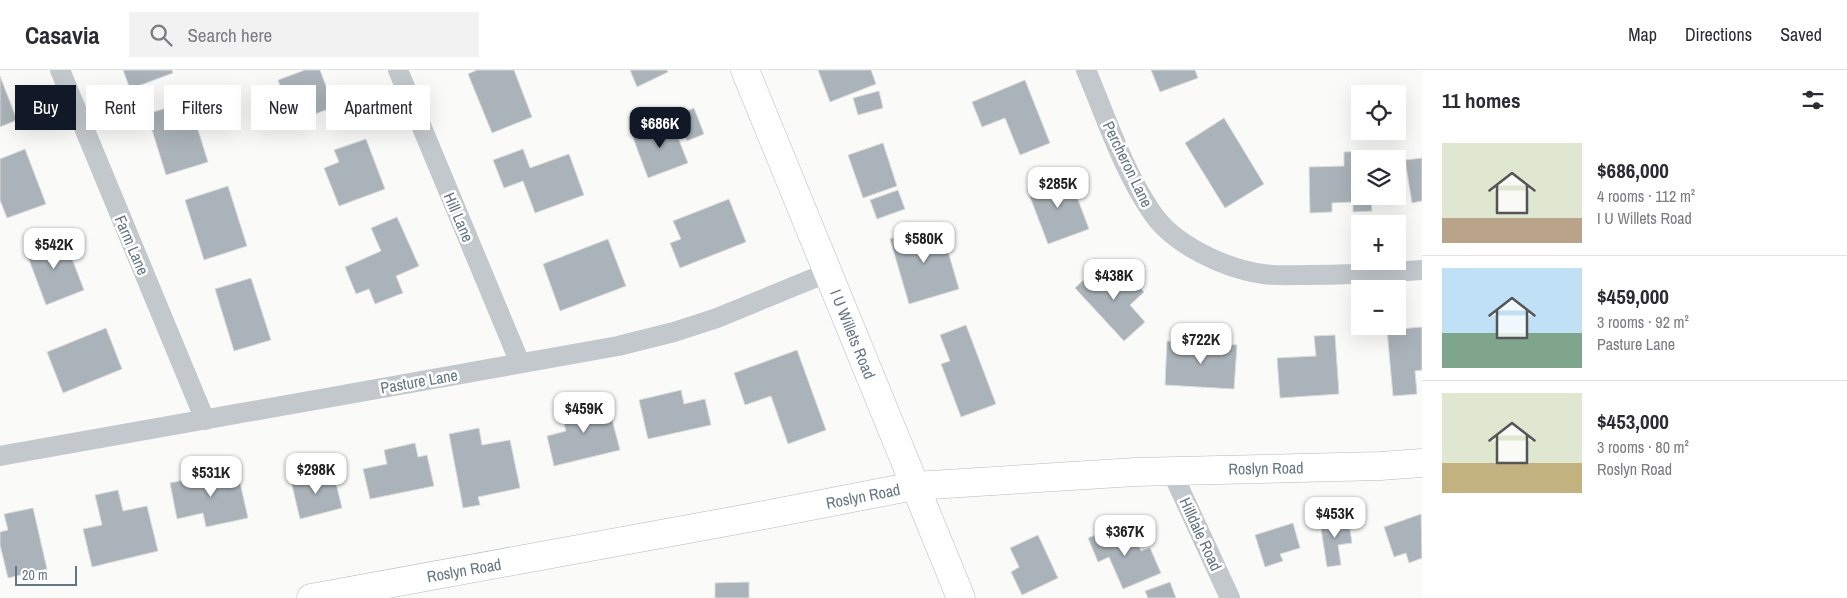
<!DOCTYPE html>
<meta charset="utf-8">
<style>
body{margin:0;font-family:"Archivo Narrow",sans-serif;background:#f2f2f3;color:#2b2b33;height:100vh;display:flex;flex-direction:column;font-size:19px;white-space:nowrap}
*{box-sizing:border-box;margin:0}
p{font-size:16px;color:#7c7c81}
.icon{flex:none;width:28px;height:28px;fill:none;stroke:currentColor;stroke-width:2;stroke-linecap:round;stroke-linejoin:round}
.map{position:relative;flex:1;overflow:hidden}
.drawer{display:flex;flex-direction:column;background:#fff;width:425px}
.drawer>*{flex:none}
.guide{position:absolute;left:15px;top:15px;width:475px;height:45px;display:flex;gap:10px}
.tools{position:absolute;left:1351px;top:15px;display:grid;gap:10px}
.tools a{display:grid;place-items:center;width:55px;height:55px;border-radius:0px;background:#fff;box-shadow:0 5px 20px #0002;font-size:25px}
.scale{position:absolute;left:15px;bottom:12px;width:62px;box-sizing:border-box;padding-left:5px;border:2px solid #657683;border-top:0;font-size:14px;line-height:18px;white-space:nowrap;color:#657683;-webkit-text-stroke:4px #fff;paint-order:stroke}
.price{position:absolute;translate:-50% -42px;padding:0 11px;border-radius:10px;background:#fff;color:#222;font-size:16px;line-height:32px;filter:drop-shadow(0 1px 2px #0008)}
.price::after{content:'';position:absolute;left:50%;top:30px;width:15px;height:11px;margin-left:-8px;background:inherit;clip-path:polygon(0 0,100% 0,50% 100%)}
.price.active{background:#111827;color:#fff}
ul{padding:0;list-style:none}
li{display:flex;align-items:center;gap:15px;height:125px;padding:0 20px}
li+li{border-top:1px solid #e1e1e2}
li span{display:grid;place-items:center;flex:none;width:140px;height:100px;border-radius:0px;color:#555}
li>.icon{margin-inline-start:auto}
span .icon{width:60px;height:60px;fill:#fffc;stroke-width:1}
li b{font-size:21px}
h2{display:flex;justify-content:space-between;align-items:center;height:60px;padding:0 20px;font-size:21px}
.chip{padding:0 18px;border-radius:0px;background:#fff;box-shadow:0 5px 20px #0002;font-size:18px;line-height:45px}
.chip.active{background:#111827;color:#fff}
header{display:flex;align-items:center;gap:30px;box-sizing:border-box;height:70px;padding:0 25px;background:#fff;border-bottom:1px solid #e1e1e2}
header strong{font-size:24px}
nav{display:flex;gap:28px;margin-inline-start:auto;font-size:18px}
.search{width:350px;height:45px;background:#f2f2f3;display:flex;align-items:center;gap:12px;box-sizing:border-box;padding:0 18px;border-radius:0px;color:#7c7c81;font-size:19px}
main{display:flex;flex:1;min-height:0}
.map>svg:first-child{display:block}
.building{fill:#aab3b9;stroke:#dcdcda}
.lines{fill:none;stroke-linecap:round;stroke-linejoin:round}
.secondary-casing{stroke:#b3babf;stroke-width:29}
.street{stroke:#c3c8cc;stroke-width:20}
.secondary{stroke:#fff;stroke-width:28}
.labels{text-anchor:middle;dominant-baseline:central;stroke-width:5;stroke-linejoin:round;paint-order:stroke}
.street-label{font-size:16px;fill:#657683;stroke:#fff}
</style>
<header>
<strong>Casavia</strong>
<div class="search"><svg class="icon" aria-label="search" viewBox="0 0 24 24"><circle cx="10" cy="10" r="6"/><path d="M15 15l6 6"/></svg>Search here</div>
<nav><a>Map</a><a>Directions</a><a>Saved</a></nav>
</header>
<main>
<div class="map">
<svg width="1422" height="528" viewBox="0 0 1422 528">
<rect width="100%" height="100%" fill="#fafaf8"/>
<g class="building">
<path d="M123 0H172L173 3 130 19Z"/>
<path d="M305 0H320L334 37 293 52 278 10Z"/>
<path d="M477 0H514L532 47 492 63 468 4Z"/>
<path d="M630 0H667L668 2 637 17Z"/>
<path d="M818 0H871L876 14 830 32Z"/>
<path d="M1151 0H1195L1198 8 1160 22Z"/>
<path d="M0 6 17 50 0 57Z"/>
<path d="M1025 10 1050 73 1020 85 1005 48 982 57 972 32Z"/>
<path d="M879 21 883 38 858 45 853 28Z"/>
<path d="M189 31 208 92 166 105 147 44Z"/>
<path d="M694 38 704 64 687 71 676 46Z"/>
<path d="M1224 48 1264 114 1225 138 1185 73Z"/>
<path d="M671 50 688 93 648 108 632 65Z"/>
<path d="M366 69 385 119 339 136 324 98 339 92 334 80Z"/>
<path d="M883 73 897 116 863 128 848 85Z"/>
<path d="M25 79 46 134 7 148 0 130V89Z"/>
<path d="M523 79 530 98 569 84 584 125 535 143 523 111 504 118 493 90Z"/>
<path d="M1370 81 1371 89H1360V126H1371L1372 141 1353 142V132L1332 133V142L1310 143 1309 97 1344 96V82Z"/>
<path d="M1422 88V131L1412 133 1405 90Z"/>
<path d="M1068 103 1089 159 1048 174 1027 119Z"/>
<path d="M228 116 247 176 204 190 185 130Z"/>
<path d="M898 120 905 139 877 149 870 130Z"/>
<path d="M729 129 746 172 680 198 670 173 681 169 673 151Z"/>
<path d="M397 147 419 196 396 206 403 223 375 234 369 219 356 224 345 197 381 181 371 158Z"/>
<path d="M940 154 959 219 909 234 890 169Z"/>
<path d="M63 165 84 220 46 235 25 179Z"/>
<path d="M608 169 626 216 560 241 543 194Z"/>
<path d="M1120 196 1144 222 1130 235 1145 252 1124 271 1075 218 1092 202 1102 213Z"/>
<path d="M251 208 271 270 234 281 215 219Z"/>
<path d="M966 255 996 334 961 347 941 294 950 291 940 265Z"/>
<path d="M1422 257V300L1415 301 1417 324 1393 326 1387 260Z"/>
<path d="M106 258 122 299 63 323 47 282Z"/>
<path d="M1335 265 1339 324 1280 328 1277 288 1316 286 1314 266Z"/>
<path d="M1167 271 1237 275 1234 319 1165 315Z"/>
<path d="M797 280 826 360 788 374 771 326 745 335 734 303Z"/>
<path d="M681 320 684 334 705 329 711 355 648 369 639 330Z"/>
<path d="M607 330 620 380 554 396 547 366 566 361 561 341Z"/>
<path d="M479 358 482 375 510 370 520 418 478 427 480 435 463 438 449 364Z"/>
<path d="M415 373 418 387 427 385 434 416 370 429 363 399 387 394 384 380Z"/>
<path d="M237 399 248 448 206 457 203 443 177 449 170 413Z"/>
<path d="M333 401 342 438 300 449 291 411Z"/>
<path d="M118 420 123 441 147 436 158 481 92 497 83 459 102 455 95 425Z"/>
<path d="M33 438 47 499 8 508 0 475V462L8 460 4 444Z"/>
<path d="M1421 444 1422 488 1409 493 1406 483 1394 487 1384 457Z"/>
<path d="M1348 448 1352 473 1338 475 1341 495 1327 497 1320 452Z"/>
<path d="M1293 453 1300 478 1280 484 1283 491 1265 497 1255 465Z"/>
<path d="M1121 455 1128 472 1135 469 1141 481 1150 478 1161 503 1123 519 1109 487 1098 492 1088 468Z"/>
<path d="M1038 465 1058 508 1022 525 1011 502 1019 497 1010 478Z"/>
<path d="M749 512V528H715V513Z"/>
<path d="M1170 512 1176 528H1148L1145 521Z"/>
</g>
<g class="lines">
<defs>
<g id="secondary">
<path d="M745 0 961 528"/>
<path d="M311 528 754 447 914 416 1135 402 1380 396 1422 393"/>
</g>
</defs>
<use href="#secondary" class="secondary-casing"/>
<g class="street">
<path d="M60 0 205 350"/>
<path d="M398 0 520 293"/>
<path d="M1086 0C1106 47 1122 98 1151 141 1172 174 1225 199 1263 204 1277 206 1291 205 1305 205 1344 205 1383 203 1422 200"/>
<path d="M0 386 618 276 674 262 717 248 829 202"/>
<path d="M1171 400 1230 528"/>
</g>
<use href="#secondary" class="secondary"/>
</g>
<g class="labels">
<g class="street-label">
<text transform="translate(1128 94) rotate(64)">Percheron Lane</text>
<text transform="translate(459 147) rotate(67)">Hill Lane</text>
<text transform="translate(132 175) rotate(67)">Farm Lane</text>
<text transform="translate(853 264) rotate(68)">I U Willets Road</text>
<text transform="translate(419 311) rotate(-10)">Pasture Lane</text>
<text transform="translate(1266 398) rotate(-1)">Roslyn Road</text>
<text transform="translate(863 426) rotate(-11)">Roslyn Road</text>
<text transform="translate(1201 464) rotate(65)">Hilldale Road</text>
<text transform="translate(464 500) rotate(-10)">Roslyn Road</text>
</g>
</g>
</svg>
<div class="tools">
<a><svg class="icon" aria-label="locate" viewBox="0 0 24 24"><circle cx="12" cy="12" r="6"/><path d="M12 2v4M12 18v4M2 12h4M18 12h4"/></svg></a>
<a><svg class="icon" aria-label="layers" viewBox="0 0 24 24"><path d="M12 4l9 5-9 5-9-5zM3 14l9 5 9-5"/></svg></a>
<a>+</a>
<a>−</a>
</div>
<div class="scale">20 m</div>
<b class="price active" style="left:660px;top:79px">$686K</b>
<b class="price" style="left:1058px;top:139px">$285K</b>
<b class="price" style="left:924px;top:194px">$580K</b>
<b class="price" style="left:54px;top:200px">$542K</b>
<b class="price" style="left:1114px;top:231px">$438K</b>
<b class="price" style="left:1201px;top:295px">$722K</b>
<b class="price" style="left:584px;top:364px">$459K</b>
<b class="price" style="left:316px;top:425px">$298K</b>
<b class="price" style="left:211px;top:428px">$531K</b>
<b class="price" style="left:1335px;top:469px">$453K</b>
<b class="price" style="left:1125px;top:487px">$367K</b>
<div class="guide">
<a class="chip active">Buy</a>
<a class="chip">Rent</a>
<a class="chip">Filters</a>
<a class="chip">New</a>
<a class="chip">Apartment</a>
</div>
</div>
<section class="drawer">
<h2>11 homes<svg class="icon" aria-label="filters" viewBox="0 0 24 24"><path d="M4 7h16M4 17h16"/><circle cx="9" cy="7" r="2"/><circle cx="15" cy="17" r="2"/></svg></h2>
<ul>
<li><span style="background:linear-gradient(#dfe7d0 75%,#b9a48a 0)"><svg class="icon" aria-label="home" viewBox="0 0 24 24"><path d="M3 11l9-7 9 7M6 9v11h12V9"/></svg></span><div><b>$686,000</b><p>4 rooms · 112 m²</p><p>I U Willets Road</p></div></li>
<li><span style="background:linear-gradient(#bfe0f5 65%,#7fa58c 0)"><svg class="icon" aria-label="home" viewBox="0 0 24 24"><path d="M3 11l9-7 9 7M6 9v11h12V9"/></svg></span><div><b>$459,000</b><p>3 rooms · 92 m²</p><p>Pasture Lane</p></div></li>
<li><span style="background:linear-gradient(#dfe7d0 70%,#c2b280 0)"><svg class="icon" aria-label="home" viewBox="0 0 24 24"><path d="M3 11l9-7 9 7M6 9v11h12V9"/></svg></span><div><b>$453,000</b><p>3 rooms · 80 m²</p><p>Roslyn Road</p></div></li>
</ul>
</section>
</main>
